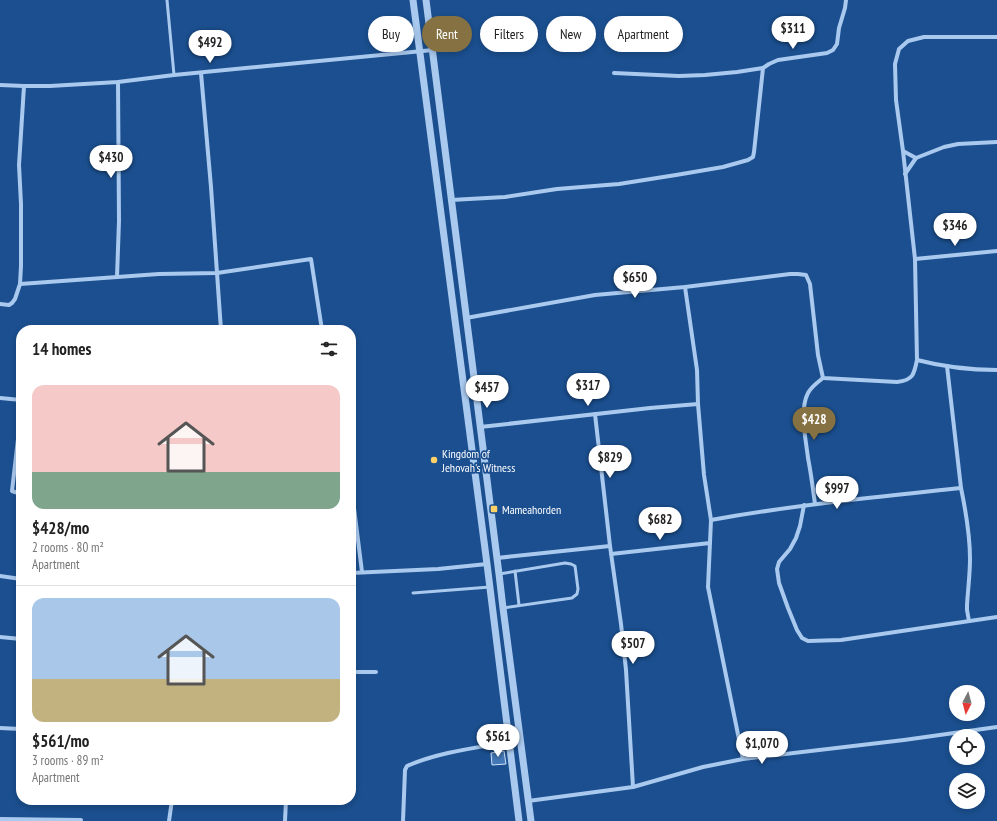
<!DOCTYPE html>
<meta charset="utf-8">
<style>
body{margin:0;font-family:"PT Sans Narrow",sans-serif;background:#f6f6f6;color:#222;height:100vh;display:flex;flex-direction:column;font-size:15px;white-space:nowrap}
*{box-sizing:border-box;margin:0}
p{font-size:13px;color:#767676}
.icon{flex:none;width:22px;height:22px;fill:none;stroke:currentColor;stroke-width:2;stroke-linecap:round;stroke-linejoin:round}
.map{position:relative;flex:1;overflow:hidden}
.side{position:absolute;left:16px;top:325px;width:340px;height:480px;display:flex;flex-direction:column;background:#fff;border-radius:16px;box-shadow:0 2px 6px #0003}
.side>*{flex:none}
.hud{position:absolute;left:368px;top:16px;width:380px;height:36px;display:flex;gap:8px}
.needle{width:26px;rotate:186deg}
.fabs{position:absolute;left:949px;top:685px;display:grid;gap:8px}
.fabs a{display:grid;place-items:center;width:36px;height:36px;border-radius:50%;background:#fff;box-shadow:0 2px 6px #0003;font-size:20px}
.price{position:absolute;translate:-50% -34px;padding:0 9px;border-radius:14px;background:#fff;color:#222;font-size:13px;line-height:26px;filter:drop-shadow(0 1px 2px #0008)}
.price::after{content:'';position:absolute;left:50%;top:24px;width:12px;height:9px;margin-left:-6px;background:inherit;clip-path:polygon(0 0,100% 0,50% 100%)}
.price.selected{background:#857141;color:#fff}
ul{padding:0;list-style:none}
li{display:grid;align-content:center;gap:8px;height:212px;padding:0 16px}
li+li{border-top:1px solid #e0e0e0}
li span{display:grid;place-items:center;height:124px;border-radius:12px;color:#555}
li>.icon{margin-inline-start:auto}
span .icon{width:72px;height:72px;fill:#fffc;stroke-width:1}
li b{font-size:17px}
h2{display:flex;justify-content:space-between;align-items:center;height:48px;padding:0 16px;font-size:17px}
.chip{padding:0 14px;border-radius:18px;background:#fff;box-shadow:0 2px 6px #0003;font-size:14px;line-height:36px}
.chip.selected{background:#857141;color:#fff}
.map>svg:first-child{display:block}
.building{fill:#4478b7;stroke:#cfe3fa}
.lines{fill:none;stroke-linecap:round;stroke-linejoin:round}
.service{stroke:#a9c9ee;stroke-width:3}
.minor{stroke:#a9c9ee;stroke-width:4}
.tertiary{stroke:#a9c9ee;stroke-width:7}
.poi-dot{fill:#ffd166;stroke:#1b4f8f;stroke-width:1.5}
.labels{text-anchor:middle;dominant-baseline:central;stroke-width:3.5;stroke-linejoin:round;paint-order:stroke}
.poi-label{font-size:12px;fill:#fff;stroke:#1b4f8f;text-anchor:start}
</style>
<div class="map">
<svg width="997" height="821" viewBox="0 0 997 821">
<rect width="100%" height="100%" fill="#1b4f8f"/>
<path class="building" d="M504 751 506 764 492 765 491 753Z"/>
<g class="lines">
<g class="service">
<path d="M167 0 174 75"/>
<path d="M515 571 519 605"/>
<path d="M499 574 565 563 571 564 575 566 578 589 577 594 572 598 503 608"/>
<path d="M413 593 490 587"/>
</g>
<g class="minor">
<path d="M201 73 211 187 221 330"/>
<path d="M614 73 679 76 705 75 737 72 763 68 769 64 778 60 827 53 833 50 837 44 839 28 845 8 846 0"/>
<path d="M0 85 24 86H50L118 82 174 75 433 50"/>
<path d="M903 151 916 158"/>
<path d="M905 174 916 158 944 147 958 144 997 142"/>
<path d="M451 200 505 197 557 189 619 184 676 175 723 167 748 160 753 157 754 152 763 68"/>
<path d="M915 259 997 251"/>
<path d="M117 277 119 221 118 82"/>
<path d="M20 284 159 274 217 273 311 259 322 330"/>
<path d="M685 287 697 370 698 404 704 475 711 520 708 587 743 759"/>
<path d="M0 304 9 305 12 303 15 299 20 284 21 266V204L19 165 24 86"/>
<path d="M466 318 595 295 685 287 790 274H798L806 275 810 284 818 355 823 378 897 382C913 380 914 375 917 360L915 259 903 151 896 100 895 64 899 49 908 41 924 37H997"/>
<path d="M917 360C944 367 970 370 997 370"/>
<path d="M947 366 961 488C966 512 970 535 970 559 970 574 968 589 967 605V610L969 621"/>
<path d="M0 398 21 400"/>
<path d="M21 413 12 491 21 494"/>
<path d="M595 414 610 546 621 624 626 670 633 787"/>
<path d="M480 427 650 408 698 404"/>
<path d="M351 484 362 572"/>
<path d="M815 504C813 489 811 473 808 458 806 440 799 410 808 393 811 387 818 382 823 378"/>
<path d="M804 505 800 526 796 538 790 549 779 562 777 569 779 583 788 608 797 630 802 638 808 641 841 640 997 617"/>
<path d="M711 520C794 505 877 497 961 488"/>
<path d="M611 554 710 543"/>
<path d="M497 558 610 546"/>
<path d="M351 573 438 569 487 564"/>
<path d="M0 576 21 579"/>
<path d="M0 637 21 639"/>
<path d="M351 672H376"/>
<path d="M0 728 21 729"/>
<path d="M528 801 633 787 703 767 743 759 904 740 997 727"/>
<path d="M0 819 81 820"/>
<path d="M169 821 172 800"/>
<path d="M285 821 286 800"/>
<path d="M403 821 405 770 407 766C439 752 475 748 509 742"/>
</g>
<g class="tertiary">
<path d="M413 0 487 564 519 821"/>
<path d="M426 0 499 574 503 608 531 821"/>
</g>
</g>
<g class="poi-dot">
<circle cx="434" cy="460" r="4"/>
<rect x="490" y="505" width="8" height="8" rx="2"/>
</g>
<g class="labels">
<g class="poi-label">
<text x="442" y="453">Kingdom of<tspan x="442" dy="14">Jehovah's Witness</tspan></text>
<text x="502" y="509">Mameahorden</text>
</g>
</g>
</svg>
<div class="fabs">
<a><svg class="needle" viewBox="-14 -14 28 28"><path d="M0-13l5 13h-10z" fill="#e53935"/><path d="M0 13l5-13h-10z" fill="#767676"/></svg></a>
<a><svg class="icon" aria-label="locate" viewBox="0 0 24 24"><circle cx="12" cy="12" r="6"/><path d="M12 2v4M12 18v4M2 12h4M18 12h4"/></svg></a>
<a><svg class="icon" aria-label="layers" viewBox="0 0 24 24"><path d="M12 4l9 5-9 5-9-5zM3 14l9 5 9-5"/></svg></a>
</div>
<b class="price" style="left:793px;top:50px">$311</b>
<b class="price" style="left:210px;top:64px">$492</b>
<b class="price" style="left:111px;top:179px">$430</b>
<b class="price" style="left:955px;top:247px">$346</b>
<b class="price" style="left:635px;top:299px">$650</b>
<b class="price" style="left:588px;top:407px">$317</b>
<b class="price" style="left:487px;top:409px">$457</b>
<b class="price selected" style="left:814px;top:441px">$428</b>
<b class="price" style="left:610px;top:479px">$829</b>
<b class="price" style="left:837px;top:510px">$997</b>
<b class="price" style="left:660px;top:541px">$682</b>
<b class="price" style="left:633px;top:665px">$507</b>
<b class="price" style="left:498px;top:758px">$561</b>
<b class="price" style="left:762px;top:765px">$1,070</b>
<div class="hud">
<a class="chip">Buy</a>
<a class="chip selected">Rent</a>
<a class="chip">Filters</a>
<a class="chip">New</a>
<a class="chip">Apartment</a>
</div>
<section class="side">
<h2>14 homes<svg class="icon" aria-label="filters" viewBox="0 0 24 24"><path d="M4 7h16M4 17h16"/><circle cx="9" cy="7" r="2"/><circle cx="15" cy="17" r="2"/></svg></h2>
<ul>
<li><span style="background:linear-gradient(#f6c9c9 70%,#7fa58c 0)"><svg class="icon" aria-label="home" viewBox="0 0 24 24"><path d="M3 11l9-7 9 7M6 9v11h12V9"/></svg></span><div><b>$428/mo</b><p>2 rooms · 80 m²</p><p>Apartment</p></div></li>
<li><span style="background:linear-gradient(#a9c7e8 65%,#c2b280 0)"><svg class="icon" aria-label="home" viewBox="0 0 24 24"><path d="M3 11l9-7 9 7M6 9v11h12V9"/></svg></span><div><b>$561/mo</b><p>3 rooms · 89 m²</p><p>Apartment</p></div></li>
</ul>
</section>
</div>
